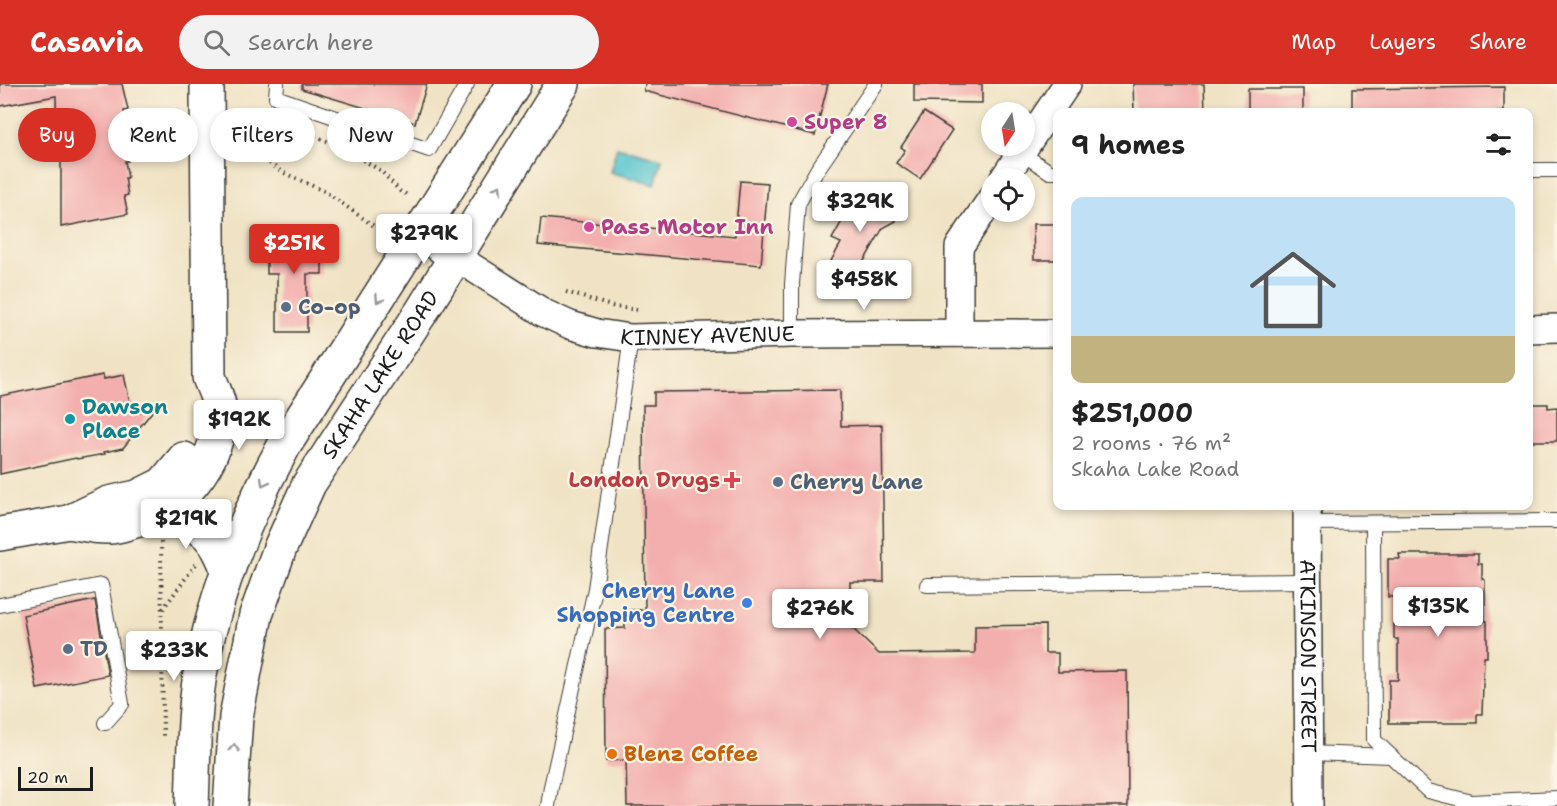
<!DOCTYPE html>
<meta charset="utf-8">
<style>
body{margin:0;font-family:"Shantell Sans",sans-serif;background:#f2f2f2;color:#222;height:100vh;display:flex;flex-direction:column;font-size:22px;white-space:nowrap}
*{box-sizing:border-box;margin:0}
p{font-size:20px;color:#767676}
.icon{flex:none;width:33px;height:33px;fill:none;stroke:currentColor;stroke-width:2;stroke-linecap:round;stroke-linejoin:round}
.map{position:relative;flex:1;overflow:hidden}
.details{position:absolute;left:1053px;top:24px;width:480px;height:402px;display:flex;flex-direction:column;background:#fff;border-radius:12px;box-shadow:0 3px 9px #0003}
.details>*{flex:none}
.hud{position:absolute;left:18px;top:24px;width:570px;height:54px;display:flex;gap:12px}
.needle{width:39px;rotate:192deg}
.tools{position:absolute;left:981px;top:18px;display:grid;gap:12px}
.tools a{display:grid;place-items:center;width:54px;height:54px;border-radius:50%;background:#fff;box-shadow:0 3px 9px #0003;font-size:30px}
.scale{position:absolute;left:18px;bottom:15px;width:75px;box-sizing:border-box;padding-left:6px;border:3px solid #1c1c1c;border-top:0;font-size:16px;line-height:21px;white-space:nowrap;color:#1c1c1c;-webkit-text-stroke:4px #fcf5e5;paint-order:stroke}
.price{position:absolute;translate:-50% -51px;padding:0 14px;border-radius:6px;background:#fff;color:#222;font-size:20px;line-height:39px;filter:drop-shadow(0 2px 3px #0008)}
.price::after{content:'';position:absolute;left:50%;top:36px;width:18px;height:14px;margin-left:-9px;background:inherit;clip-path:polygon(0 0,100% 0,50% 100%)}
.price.current{background:#d93025;color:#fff}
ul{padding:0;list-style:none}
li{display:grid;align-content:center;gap:12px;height:318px;padding:0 18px}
li span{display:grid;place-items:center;height:186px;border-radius:12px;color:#555}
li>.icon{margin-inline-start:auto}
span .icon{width:108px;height:108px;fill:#fffc;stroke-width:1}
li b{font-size:26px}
h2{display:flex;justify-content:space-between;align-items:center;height:72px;padding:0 18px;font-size:26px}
.tag{padding:0 21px;border-radius:27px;background:#fff;box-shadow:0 3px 9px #0003;font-size:21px;line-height:54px}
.tag.current{background:#d93025;color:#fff}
header{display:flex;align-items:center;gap:36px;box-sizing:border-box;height:84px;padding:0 30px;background:#d93025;color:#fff}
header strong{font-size:28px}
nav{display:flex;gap:33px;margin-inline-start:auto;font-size:21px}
.search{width:420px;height:54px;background:#f2f2f2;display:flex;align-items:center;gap:15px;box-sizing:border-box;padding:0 21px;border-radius:33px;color:#767676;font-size:22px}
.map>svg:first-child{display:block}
.water{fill:#59c5d0;stroke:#3a7076;stroke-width:1.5}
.building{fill:#f3afad}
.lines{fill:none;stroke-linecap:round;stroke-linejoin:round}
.service-casing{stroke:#3c3a35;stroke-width:16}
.minor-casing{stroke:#3c3a35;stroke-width:30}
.tertiary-casing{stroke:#3c3a35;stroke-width:36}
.secondary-casing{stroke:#3c3a35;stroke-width:36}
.path{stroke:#3c3a35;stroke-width:4;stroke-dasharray:1.5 4.5;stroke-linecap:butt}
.service{stroke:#fff;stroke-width:14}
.minor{stroke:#fff;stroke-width:27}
.tertiary{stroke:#fff;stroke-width:33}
.secondary{stroke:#fff;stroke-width:33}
.oneway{stroke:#999}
.hotel-dot{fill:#d1479c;stroke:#fcf5e5;stroke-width:2}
.service-dot{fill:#5c6f8a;stroke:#fcf5e5;stroke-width:2}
.culture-dot{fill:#0f9aa8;stroke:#fcf5e5;stroke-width:2}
.health-dot{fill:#e0444e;stroke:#fcf5e5;stroke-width:2}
.shop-dot{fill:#3f7fe0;stroke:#fcf5e5;stroke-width:2}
.food-dot{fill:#e8710a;stroke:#fcf5e5;stroke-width:2}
.labels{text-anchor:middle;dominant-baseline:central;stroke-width:4.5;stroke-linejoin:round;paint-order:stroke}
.hotel-label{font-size:21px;font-weight:bold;fill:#b23c85;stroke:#fcf5e5;text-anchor:start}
.service-label{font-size:21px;font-weight:bold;fill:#4e5e75;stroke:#fcf5e5;text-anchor:start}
.street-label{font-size:21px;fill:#1c1c1c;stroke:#fcf5e5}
.culture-label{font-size:21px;font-weight:bold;fill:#0d838f;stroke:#fcf5e5;text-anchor:start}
.health-label{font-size:21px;font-weight:bold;fill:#be3a42;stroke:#fcf5e5;text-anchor:end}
.shop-label{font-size:21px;font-weight:bold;fill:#366cbe;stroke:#fcf5e5;text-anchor:end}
.food-label{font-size:21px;font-weight:bold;fill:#c56008;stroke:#fcf5e5;text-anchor:start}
</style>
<header>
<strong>Casavia</strong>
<div class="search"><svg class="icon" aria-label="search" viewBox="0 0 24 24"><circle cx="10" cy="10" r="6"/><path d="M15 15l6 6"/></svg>Search here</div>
<nav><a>Map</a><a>Layers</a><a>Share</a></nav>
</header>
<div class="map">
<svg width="1557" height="722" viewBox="0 0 1557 722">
<rect width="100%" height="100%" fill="#fcf5e5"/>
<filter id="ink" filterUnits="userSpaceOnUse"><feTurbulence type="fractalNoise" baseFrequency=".0167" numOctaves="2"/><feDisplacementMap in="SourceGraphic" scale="12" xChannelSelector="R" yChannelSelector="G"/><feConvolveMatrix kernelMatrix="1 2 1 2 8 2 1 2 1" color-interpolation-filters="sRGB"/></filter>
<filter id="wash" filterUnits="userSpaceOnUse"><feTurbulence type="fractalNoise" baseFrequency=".008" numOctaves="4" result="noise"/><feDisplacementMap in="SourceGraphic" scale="24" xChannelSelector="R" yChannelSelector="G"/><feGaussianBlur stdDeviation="1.35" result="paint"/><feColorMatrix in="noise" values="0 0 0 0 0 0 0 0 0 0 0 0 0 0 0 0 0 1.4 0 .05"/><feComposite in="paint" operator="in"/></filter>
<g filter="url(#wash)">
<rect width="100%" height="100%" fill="#f0e3c5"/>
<path class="water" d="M617 63 662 75 655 101 610 88Z"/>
<g id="blocks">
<g class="building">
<path d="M0 0H122L128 26 124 27 127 43H125L127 60H124L128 77H125L128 94H125L128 111 124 112 128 130 61 143V57L57 56 56 12 0 22Z"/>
<path d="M302 0H427L415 39 302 5Z"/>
<path d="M645 0H828L815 51 644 7Z"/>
<path d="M914 0H982V19L914 18Z"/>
<path d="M1133 0H1204L1205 28H1134Z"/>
<path d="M1504 3V28H1352V5Z"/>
<rect x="1248" y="5" width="55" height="23"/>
<path d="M924 28 952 46 920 95 896 79 905 66 901 63Z"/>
<path d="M740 97 768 99 761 181 538 161 541 134 735 152Z"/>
<path d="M857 111 878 123 885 119 896 137 883 144 856 191 831 177 841 159 832 155Z"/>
<path d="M1033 140H1058V176H1034Z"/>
<path d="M278 148H322V190H307V248H277V190H267V157H278Z"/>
<path d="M103 291 104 295 124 291 130 319 132 318 134 329 155 324 123 364 104 368 105 370 77 375 76 374 0 390V312Z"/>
<path d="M840 306 841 342 882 341 884 498H850V542L879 570 975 569V542L1045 541V569H1058V588L1127 587 1128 722H627L626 676 606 677 605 545 625 544V526H645L643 321H654V308Z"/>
<path d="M1528 320H1548V324L1557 323V357H1528Z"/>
<path d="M1399 470H1478V480H1482V495L1485 496V537H1487V573H1484L1482 630H1477V639H1389V596H1398V555H1394V513H1388V475H1400Z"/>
<path d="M95 516 108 591 37 605 23 531Z"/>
</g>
</g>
</g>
<g filter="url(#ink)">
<use href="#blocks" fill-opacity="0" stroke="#3c3a35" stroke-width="1.5"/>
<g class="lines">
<defs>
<g id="service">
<path d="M277 0 276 13 429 66 467 0"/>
<path d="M1021 69 1050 88H1058"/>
<path d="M1528 86H1557"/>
<path d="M792 250V200L798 120 817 86 876 0"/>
<path d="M1307 439 1557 437"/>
<path d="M1373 440 1374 656 1428 707 1472 718 1557 714"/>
<path d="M927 501 1307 497"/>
<path d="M0 521 101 501 122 620 105 639"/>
<path d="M1309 669 1391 672"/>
<path d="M548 722 551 703 595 505 631 254"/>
</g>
<g id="minor">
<path d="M1004 94 1067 0"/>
<path id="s1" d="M456 173 544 229 570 241 597 249 631 254 792 250 1058 249"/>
<path d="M1528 245 1557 244"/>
<path d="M959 249V163L992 114"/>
<path id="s2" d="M1307 422 1309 722"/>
</g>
<g id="tertiary">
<path d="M422 148 456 173"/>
<path d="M69 438C82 440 97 444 110 443 117 443 125 440 132 438 181 425 219 380 220 328 220 317 213 304 209 293L207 0"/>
<path d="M0 450 69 438 109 419 137 413 163 400 184 375"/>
</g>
<g id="secondary">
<path d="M162 427C202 443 213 446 228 487"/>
<path d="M192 722C194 678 193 627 201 585 216 507 246 431 284 362L514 0"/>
<path id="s3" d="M230 722 236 633 256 531 280 464 309 400 422 227 563 0"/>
</g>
</defs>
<use href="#service" class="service-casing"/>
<use href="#minor" class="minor-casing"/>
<use href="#tertiary" class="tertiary-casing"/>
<use href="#secondary" class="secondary-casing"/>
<g class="path">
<path d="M235 66 299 46 335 60 380 86 400 107 409 112"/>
<path d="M235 71 247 75 265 76 282 88 326 108 385 150"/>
<path d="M566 208 615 223 640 226"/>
<path d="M161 458 163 654"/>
<path d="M163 525 196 480"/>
</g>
<use href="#service" class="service"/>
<use href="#minor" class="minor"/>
<use href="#tertiary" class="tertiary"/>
<use href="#secondary" class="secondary"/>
</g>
<defs><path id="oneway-chevron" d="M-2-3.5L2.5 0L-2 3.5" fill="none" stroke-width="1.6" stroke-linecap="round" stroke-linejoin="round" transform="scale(1.5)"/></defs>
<g class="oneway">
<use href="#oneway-chevron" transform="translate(498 105) rotate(-58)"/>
<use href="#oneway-chevron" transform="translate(379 215) rotate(123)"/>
<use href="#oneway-chevron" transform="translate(264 398) rotate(119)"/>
<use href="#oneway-chevron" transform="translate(234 664) rotate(-86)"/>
</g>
</g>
<g class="hotel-dot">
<circle cx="792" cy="38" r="6"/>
<circle cx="589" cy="143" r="6"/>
</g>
<g class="service-dot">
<circle cx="286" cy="223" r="6"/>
<circle cx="778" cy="398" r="6"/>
<circle cx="68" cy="565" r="6"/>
</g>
<circle class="culture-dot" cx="70" cy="335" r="6"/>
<path class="health-dot" d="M729 387h6v6h6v6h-6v6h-6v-6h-6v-6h6z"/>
<circle class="shop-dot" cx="747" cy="519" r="6"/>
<circle class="food-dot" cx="612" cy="670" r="6"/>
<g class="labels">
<g class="hotel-label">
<text x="804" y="38">Super 8</text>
<text x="601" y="143">Pass Motor Inn</text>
</g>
<g class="service-label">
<text x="298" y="223">Co-op</text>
<text x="790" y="398">Cherry Lane</text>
<text x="80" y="565">TD</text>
</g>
<g class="street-label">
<text stroke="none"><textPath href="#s1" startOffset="272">KINNEY AVENUE</textPath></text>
<text stroke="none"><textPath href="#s3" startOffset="465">SKAHA LAKE ROAD</textPath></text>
<text stroke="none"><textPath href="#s2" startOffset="150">ATKINSON STREET</textPath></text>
</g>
<g class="culture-label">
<text x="82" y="323">Dawson<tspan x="82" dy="24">Place</tspan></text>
</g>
<g class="health-label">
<text x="720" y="396">London Drugs</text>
</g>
<g class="shop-label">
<text x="735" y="507">Cherry Lane<tspan x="735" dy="24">Shopping Centre</tspan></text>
</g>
<g class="food-label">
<text x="624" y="670">Blenz Coffee</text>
</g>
</g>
</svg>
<div class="tools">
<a><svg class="needle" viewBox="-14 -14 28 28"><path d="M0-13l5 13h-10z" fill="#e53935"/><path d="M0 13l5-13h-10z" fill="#767676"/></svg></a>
<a><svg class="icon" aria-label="locate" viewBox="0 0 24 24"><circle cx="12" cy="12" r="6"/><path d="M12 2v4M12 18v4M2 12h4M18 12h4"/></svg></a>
</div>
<div class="scale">20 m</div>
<b class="price" style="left:860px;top:149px">$329K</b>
<b class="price" style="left:424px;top:181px">$279K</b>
<b class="price current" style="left:294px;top:191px">$251K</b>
<b class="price" style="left:864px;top:227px">$458K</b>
<b class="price" style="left:239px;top:367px">$192K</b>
<b class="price" style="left:186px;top:466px">$219K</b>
<b class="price" style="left:1438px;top:554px">$135K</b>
<b class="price" style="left:820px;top:556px">$276K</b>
<b class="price" style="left:174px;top:598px">$233K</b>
<div class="hud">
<a class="tag current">Buy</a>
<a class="tag">Rent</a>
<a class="tag">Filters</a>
<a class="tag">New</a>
</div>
<section class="details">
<h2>9 homes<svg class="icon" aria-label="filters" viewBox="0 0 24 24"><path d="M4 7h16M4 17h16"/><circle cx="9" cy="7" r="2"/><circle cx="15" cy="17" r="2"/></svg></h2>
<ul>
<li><span style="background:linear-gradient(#bfe0f5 75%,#c2b280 0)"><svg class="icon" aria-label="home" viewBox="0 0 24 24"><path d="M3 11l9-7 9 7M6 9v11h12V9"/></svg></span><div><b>$251,000</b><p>2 rooms · 76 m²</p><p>Skaha Lake Road</p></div></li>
</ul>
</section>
</div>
